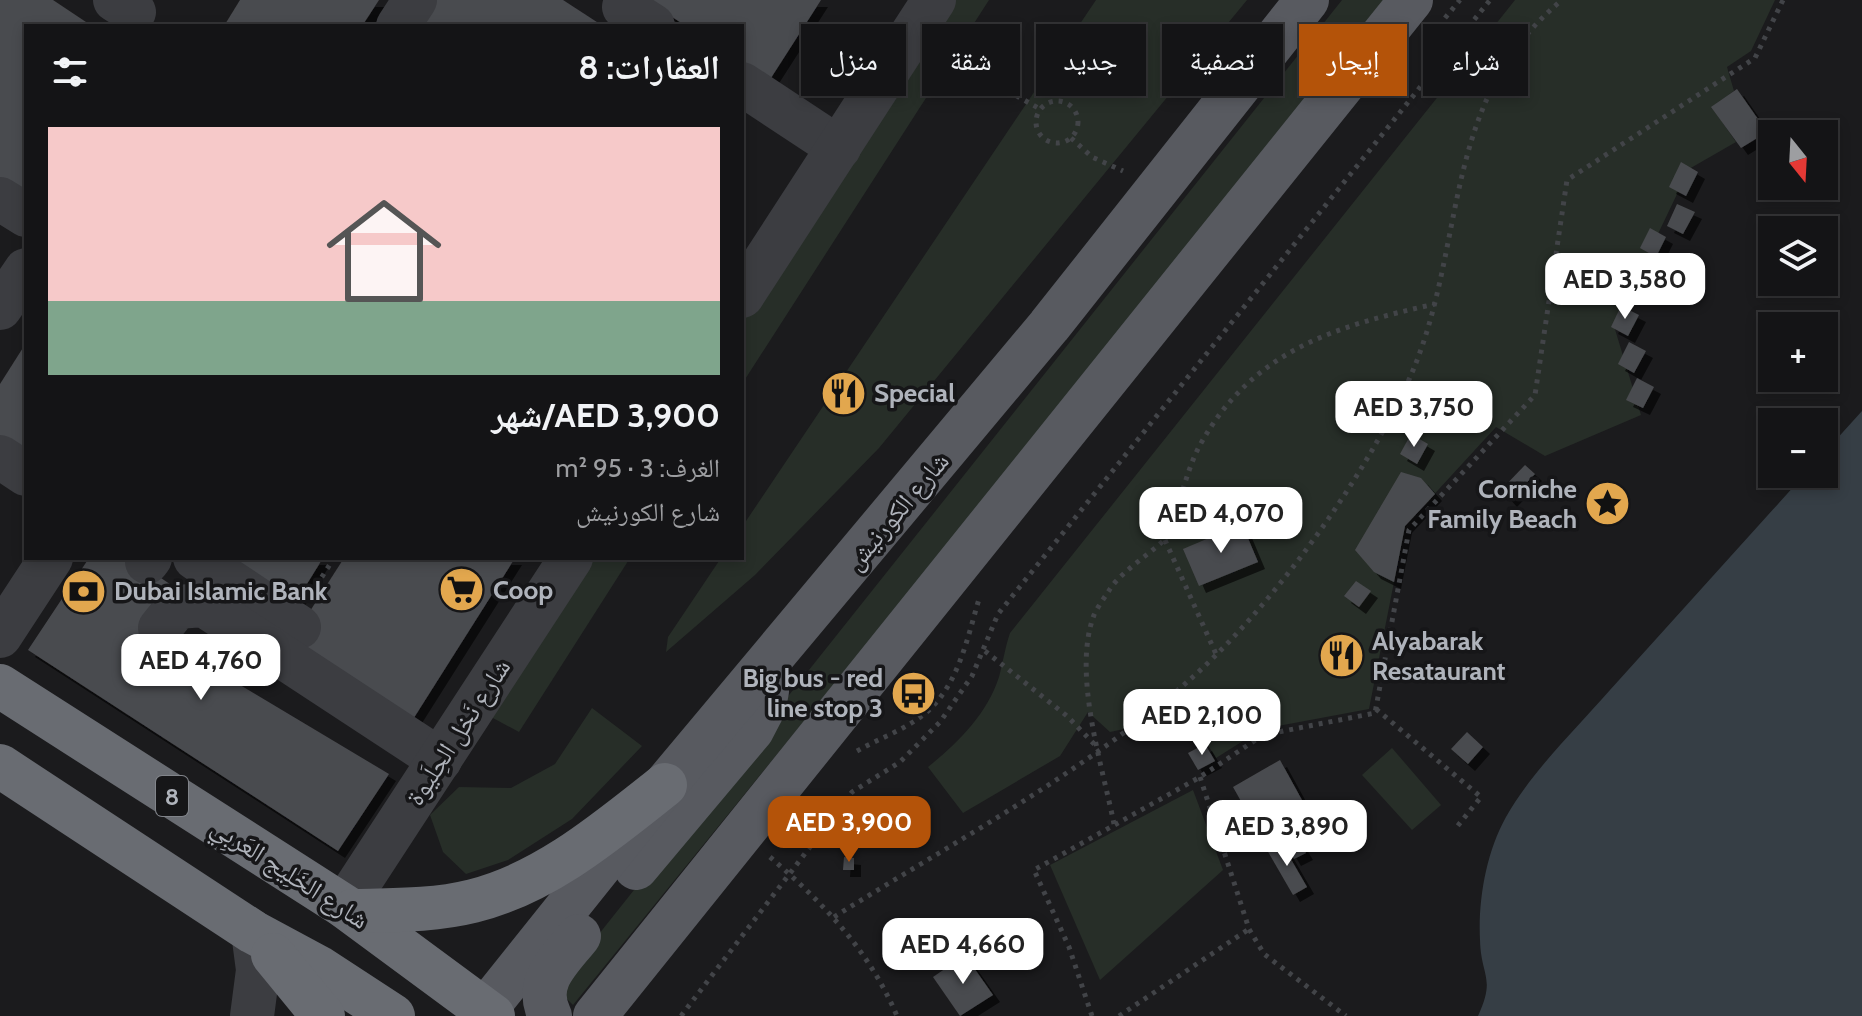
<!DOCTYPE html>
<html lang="ar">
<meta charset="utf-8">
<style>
body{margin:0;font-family:Cabin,"Noto Naskh Arabic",sans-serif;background:#1d1d1f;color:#f1f3f6;direction:rtl;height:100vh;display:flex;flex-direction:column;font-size:30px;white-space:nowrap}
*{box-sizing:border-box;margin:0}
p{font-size:26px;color:#9d9ea1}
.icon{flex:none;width:44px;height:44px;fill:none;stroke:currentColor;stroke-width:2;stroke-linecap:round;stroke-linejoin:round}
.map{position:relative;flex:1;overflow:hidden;direction:ltr}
.panel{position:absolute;left:24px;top:24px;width:720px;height:536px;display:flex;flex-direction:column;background:#141416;border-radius:0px;box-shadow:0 4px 12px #0003,0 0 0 2px #333335;direction:rtl}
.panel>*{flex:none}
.hud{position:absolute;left:768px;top:24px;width:760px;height:72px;direction:rtl;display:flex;gap:16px}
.needle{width:52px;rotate:162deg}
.tools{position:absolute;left:1758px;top:120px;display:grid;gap:16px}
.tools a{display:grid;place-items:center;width:80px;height:80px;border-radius:0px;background:#141416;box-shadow:0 4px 12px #0003,0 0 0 2px #333335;font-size:40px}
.price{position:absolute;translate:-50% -68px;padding:0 18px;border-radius:16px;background:#fff;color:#222;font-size:26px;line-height:52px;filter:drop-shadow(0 2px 4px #0008)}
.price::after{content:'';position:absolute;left:50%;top:48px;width:24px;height:18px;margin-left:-12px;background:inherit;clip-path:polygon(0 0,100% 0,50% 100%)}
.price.selected{background:#b45309;color:#fff}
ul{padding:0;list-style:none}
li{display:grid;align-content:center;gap:16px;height:424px;padding:0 24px}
li span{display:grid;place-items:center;height:248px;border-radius:0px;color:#555}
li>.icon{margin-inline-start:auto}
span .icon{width:144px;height:144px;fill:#fffc;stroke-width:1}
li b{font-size:34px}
h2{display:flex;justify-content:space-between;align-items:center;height:96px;padding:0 24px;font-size:34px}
.tag{padding:0 28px;border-radius:0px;background:#141416;box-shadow:0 4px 12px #0003,0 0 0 2px #333335;font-size:28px;line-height:72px}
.tag.selected{background:#b45309;color:#fff}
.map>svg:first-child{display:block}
.green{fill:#272e28}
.water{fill:#363e45}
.building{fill:#4a4b4f;filter:url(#shadow)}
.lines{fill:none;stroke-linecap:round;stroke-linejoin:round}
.path{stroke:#424448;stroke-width:5;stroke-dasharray:4 6;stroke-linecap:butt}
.minor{stroke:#3c3d41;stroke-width:44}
.major{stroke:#585a60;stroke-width:44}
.highway{stroke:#696c72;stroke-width:44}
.labels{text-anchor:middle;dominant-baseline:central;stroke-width:7;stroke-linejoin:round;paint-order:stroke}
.shield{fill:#161618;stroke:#81848a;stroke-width:2}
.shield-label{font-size:24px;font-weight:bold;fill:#afb3bb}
.poi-label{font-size:26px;font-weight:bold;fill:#afb3bb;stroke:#161618;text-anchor:start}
.street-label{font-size:26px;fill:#afb3bb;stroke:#161618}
</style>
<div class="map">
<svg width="1862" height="1016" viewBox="0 0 1862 1016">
<defs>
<filter id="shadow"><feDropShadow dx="7" dy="7" stdDeviation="0" flood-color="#0009"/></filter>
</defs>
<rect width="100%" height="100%" fill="#1b1b1d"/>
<g class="green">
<path d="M945 0H989L742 384V310Z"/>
<path d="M1096 0H1247L879 448 755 575 666 652 668 637 721 558H742V527Z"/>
<path d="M1342 0H1391L573 1005 556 988Z"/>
<path d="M1515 0H1775L1751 51 1727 67 1734 91 1712 107 1736 142 1689 169 1614 326 1641 415 1545 456 1496 427 1405 526 1369 709 1262 729 1216 758 1204 739 1181 717 1110 732 1088 712 1060 756 963 813 928 767C958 743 987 714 999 677 1003 662 1005 648 1010 633Z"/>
<path d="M580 558H630L519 732 480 711Z"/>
<path d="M592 708 642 746 572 819 508 860 466 874 443 852 430 815 459 787 511 788 555 764Z"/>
<path d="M1392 748 1441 805 1412 830 1362 775Z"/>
<path d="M1193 790 1223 870 1100 980 1050 865Z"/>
</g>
<path class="water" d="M1862 411V1016H1478C1496 977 1481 977 1480 940 1478 900 1486 853 1506 817 1532 771 1575 730 1610 690 1675 618 1740 546 1805 474H1824V453Z"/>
<g class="building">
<path d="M0 0H53L92 26H26V199L0 183Z"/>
<path d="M240 0H379L362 26H224Z"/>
<path d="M423 0H563L603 26H406Z"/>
<path d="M646 0H821L769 81 742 63V26H686Z"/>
<path d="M1737 89 1767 132 1741 148 1711 107Z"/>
<path d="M1681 162 1698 172 1686 196 1669 187Z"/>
<path d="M1677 204 1695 212 1683 234 1667 226Z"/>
<path d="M1650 228 1666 237 1656 257 1640 248Z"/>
<path d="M1648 266 1664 274 1652 296 1636 287Z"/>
<path d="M1621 306 1639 315 1628 336 1611 327Z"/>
<path d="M1629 342 1646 351 1634 373 1618 364Z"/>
<path d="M26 343V454L0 438V384Z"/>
<path d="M1637 378 1654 387 1643 408 1626 400Z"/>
<path d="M1411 434 1428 444 1417 464 1400 454Z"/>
<path d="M1525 465 1535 474 1510 500 1501 490Z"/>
<path d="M1401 472 1421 478 1435 494 1405 526 1394 582 1374 572 1355 550Z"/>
<path d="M1242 524 1258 562 1199 586 1183 549Z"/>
<path d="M89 558H132L177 589 148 630 389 774 338 851 28 650Z"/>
<path d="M229 558H323L297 600Z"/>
<path d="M344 558H515L410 724 287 647Z"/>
<path d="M1356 581 1371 591 1359 607 1344 596Z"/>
<path d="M1467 732 1483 747 1468 764 1451 749Z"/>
<path d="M1205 744 1215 761 1198 770 1188 753Z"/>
<path d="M1280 760 1308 811 1261 837 1233 787Z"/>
<path d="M1292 830 1306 853 1294 859 1281 837Z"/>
<path d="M1281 842 1307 887 1293 895 1267 850Z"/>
<path d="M844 857 854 858V870H843Z"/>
<path d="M965 955 993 995 960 1016 933 977Z"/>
</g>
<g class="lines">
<g class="path">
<path d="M1445 18 1460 0"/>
<path d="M990 81 1040 109"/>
<circle cx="1057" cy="122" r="21"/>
<path d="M1071 138 1092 157 1123 171"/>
<path d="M1165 540 1216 654"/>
<path d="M311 594 334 558"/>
<path d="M985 651 1067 716 1098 748"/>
<path d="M1376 709 1481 797 1456 828"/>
<path d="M857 751C878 739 904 730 923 715 958 688 967 639 979 599"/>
<path d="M1200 777 1249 929 1264 954 1346 1016"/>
<path d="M1114 824C1102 764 1072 673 1094 615 1098 606 1105 597 1110 589 1123 569 1161 547 1167 536 1180 507 1185 473 1200 445 1253 349 1337 326 1435 304"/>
<path d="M770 857C823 903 869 950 897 1016"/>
<path d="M834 917C952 843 1080 775 1186 683 1270 610 1360 485 1407 384 1469 250 1437 103 1562 0"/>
<path d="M681 1016 852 792 900 762 940 722 972 676 998 614 1490 0"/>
<path d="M1092 1016 1069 947 1034 870 1200 777 1263 735 1375 713 1409 530 1535 395 1567 180 1755 58 1783 0"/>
<path d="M1119 1016 1249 929"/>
</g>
<g class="minor">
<path d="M115 0 134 12"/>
<path d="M624 7 653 26"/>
<path d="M398 26 415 0"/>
<path d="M742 84 839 148"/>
<path d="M0 199 26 215"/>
<path d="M742 296 934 0"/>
<path d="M0 308 26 270"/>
<path d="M0 457 26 474"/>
<path d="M195 558 299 627"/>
<path d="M147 562 150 558"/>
<path d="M160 628 177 607 204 605 440 760"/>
<path d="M0 636 51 558"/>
<path d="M344 906 571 558"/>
<path d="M252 1016 258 970 253 932"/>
</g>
<g class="major">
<path d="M636 868 752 730 764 707 767 691"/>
<path d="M485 1010 665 785 1049 326 1307 0"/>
<path d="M550 1016C533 983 559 961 579 936"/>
<path d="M595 1016 1411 0"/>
</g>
<g class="highway">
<path d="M0 686 344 906 493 1016"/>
<path d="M0 766 253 932 318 967 393 1016"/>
<path d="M352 911C392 910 433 911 473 901 546 883 608 830 665 785"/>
<path d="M273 955 323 1016"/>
</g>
</g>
<defs>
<symbol id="restaurant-disc" viewBox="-11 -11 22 22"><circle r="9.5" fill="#e2a74e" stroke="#161618"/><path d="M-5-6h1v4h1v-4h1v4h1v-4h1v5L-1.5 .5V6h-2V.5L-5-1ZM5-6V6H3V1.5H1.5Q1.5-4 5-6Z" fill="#111"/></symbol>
<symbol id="sight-disc" viewBox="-11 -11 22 22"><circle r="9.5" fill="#e2a74e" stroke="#161618"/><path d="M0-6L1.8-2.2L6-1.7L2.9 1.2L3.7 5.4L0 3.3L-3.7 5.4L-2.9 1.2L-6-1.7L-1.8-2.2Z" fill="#111"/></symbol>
<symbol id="supermarket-disc" viewBox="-11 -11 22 22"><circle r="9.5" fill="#e2a74e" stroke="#161618"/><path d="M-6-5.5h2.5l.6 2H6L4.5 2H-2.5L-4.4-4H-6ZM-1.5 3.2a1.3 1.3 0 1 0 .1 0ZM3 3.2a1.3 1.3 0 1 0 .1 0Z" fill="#111"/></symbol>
<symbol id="bank-disc" viewBox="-11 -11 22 22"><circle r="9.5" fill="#e2a74e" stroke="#161618"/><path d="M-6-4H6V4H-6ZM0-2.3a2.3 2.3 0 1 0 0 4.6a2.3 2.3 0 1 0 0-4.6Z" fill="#111"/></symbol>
<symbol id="bus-disc" viewBox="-11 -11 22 22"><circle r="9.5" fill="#e2a74e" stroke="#161618"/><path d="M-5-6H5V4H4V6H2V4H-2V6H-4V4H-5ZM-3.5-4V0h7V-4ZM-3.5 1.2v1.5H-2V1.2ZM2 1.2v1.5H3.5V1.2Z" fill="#111"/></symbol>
</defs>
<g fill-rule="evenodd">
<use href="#restaurant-disc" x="818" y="368" width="51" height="51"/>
<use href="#sight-disc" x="1582" y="478" width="51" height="51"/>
<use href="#supermarket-disc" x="436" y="564" width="51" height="51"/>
<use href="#bank-disc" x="58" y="566" width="51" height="51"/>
<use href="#restaurant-disc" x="1316" y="630" width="51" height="51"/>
<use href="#bus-disc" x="888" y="668" width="51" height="51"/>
</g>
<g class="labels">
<rect class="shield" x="156" y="776" width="32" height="40" rx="6"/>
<g class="shield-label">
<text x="172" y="796">8</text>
</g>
<g class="poi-label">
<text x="874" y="393">Special</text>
<text x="1577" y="489" text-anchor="end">Corniche<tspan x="1577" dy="30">Family Beach</tspan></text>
<text x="493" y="590">Coop</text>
<text x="114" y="591">Dubai Islamic Bank</text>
<text x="1372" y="641">Alyabarak<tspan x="1372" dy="30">Resataurant</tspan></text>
<text x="883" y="678" text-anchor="end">Big bus - red<tspan x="883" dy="30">line stop 3</tspan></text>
</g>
<g class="street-label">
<text transform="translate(897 511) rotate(-50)">شارع الكورنيش</text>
<text transform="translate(458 732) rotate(-57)">شارع نَخل الحِلَيوة</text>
<text transform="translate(290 873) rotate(33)">شارع الخَلِيج العَربِي</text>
</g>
</g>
</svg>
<div class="tools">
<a><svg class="needle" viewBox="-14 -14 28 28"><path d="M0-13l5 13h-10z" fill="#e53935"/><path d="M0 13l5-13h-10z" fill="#9d9ea1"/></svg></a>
<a><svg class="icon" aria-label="layers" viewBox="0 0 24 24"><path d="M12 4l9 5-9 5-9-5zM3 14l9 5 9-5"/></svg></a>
<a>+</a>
<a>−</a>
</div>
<b class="price" style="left:1625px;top:321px">AED 3,580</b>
<b class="price" style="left:1414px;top:449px">AED 3,750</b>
<b class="price" style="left:1221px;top:555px">AED 4,070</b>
<b class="price" style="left:201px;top:702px">AED 4,760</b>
<b class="price" style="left:1202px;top:757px">AED 2,100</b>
<b class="price selected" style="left:849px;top:864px">AED 3,900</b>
<b class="price" style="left:1287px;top:868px">AED 3,890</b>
<b class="price" style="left:963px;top:986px">AED 4,660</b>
<div class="hud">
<a class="tag">شراء</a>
<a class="tag selected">إيجار</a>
<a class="tag">تصفية</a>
<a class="tag">جديد</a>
<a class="tag">شقة</a>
<a class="tag">منزل</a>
</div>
<section class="panel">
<h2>العقارات: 8<svg class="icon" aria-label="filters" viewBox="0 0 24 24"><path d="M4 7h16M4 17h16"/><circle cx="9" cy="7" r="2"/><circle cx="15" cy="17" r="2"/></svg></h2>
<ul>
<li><span style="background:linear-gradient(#f6c9c9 70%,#7fa58c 0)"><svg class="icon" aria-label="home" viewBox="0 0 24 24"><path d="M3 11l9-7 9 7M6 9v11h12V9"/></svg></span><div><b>AED 3,900/شهر</b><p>الغرف: 3 · 95 m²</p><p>شارع الكورنيش</p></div></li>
</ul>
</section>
</div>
